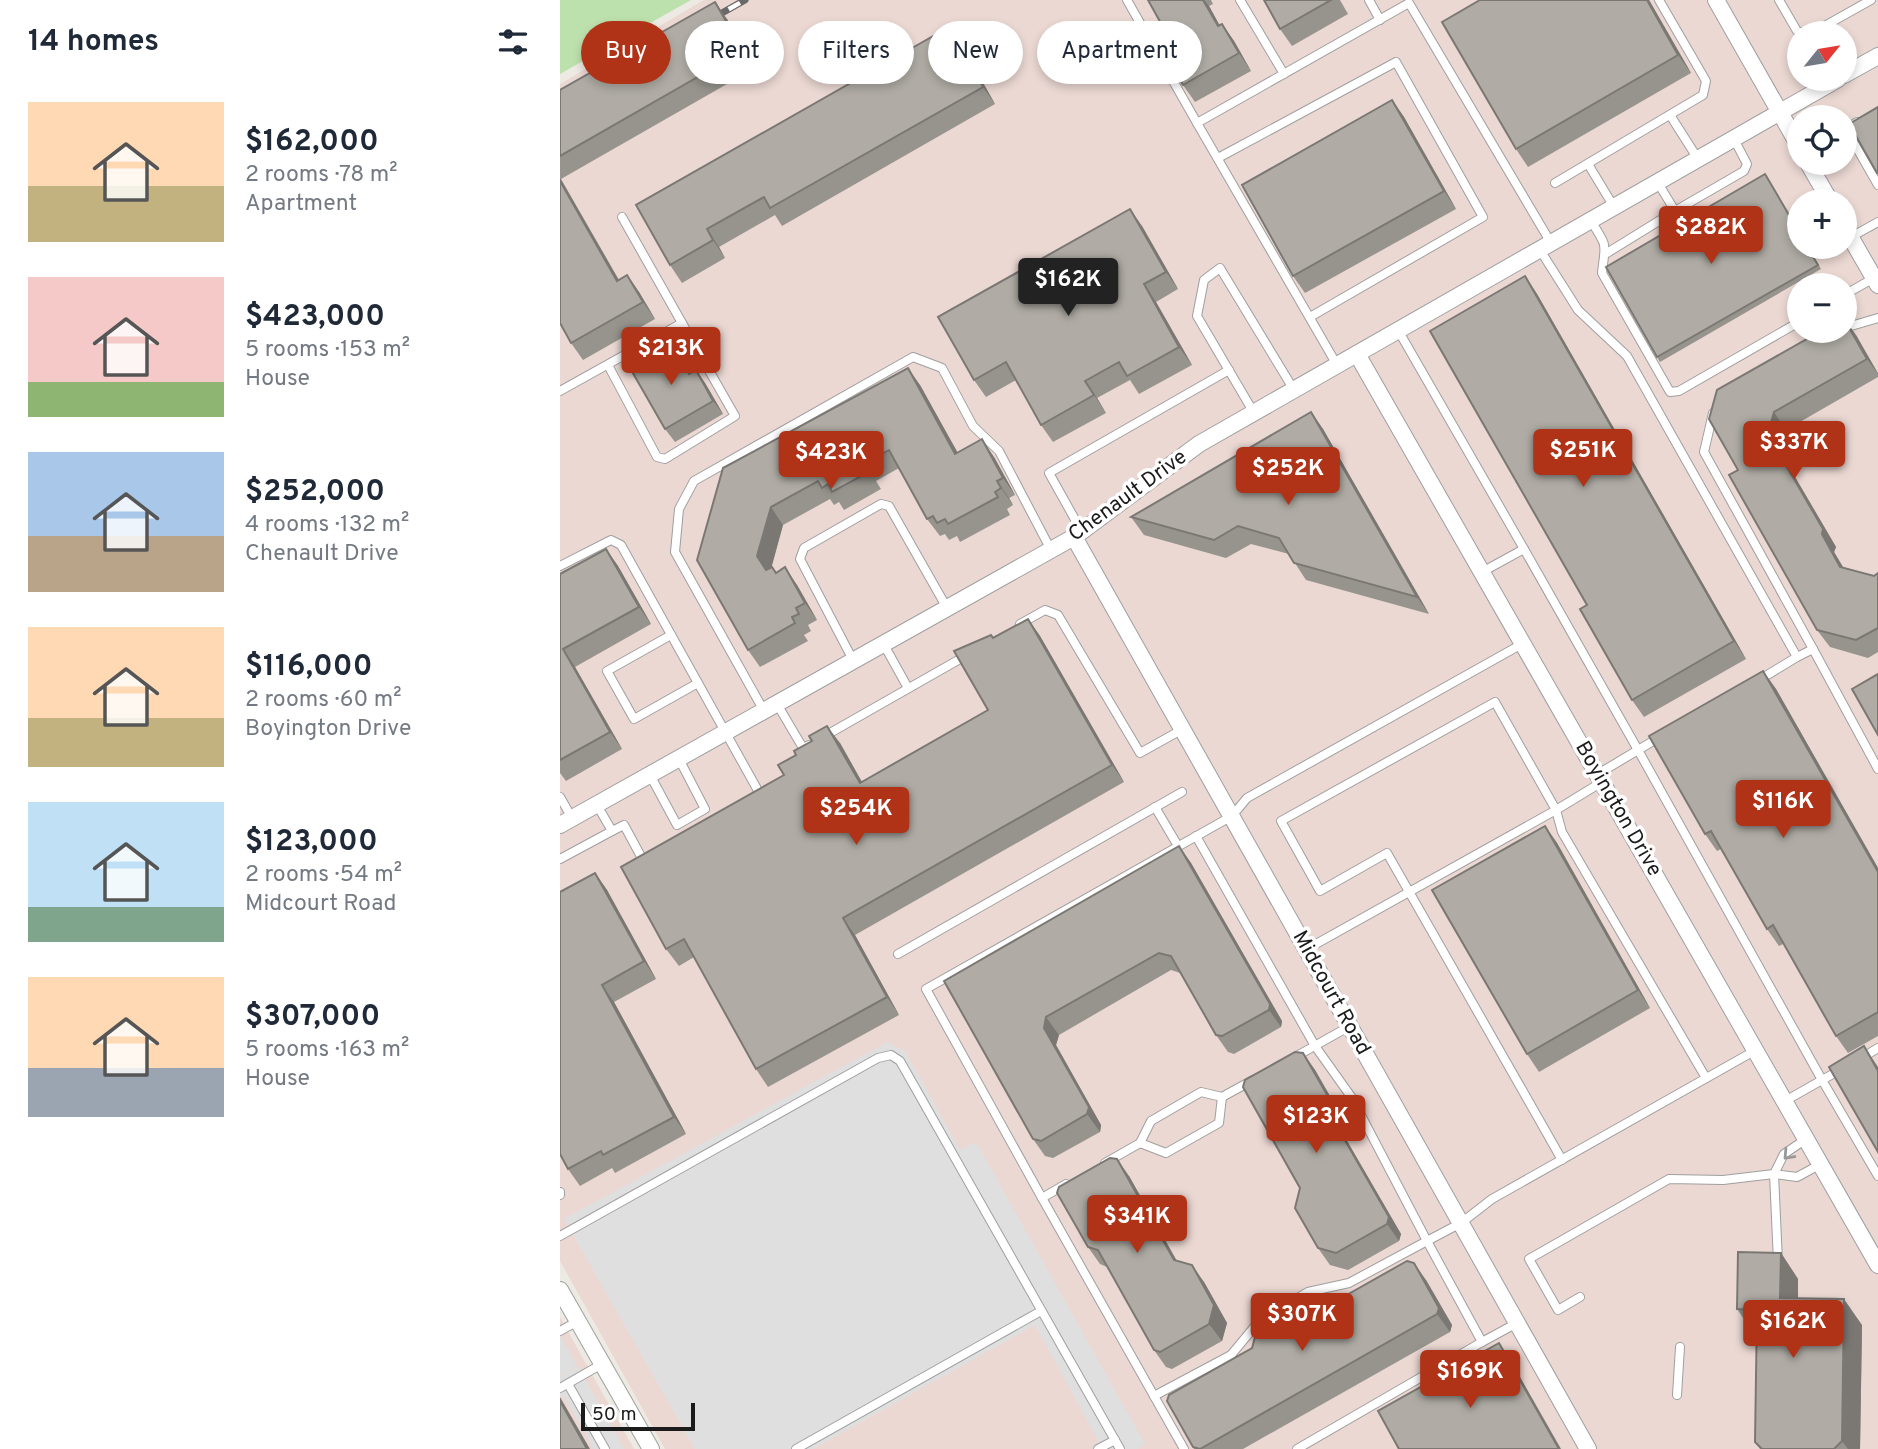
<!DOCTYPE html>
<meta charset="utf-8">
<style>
body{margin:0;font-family:Overpass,sans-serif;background:#f2f2f3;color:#1f2937;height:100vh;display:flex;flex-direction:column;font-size:26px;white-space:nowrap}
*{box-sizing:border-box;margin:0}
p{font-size:23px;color:#747a83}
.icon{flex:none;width:38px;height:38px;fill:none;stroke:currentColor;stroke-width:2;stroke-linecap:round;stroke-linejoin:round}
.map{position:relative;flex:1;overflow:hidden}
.side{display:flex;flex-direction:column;background:#fff;width:560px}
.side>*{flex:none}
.banner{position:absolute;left:21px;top:21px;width:665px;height:63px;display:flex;gap:14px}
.needle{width:46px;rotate:60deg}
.controls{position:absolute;left:1227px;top:21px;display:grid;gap:14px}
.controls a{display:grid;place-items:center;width:70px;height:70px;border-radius:50%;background:#fff;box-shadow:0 4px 10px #0003;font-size:35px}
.scale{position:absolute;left:21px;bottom:18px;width:114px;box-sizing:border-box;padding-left:7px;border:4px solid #1b1b1b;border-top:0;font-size:19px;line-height:24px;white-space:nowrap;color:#1b1b1b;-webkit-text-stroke:5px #fff;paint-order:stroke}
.price{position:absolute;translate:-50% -60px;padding:0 16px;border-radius:7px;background:#b03317;color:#fff;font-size:23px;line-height:46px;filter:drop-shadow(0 2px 4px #0008)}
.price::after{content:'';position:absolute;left:50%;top:42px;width:21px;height:16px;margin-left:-10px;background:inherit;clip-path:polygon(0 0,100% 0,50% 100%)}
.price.current{background:#222;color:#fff}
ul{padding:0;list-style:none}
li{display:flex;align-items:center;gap:21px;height:175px;padding:0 28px}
li span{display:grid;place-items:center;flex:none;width:196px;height:140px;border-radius:0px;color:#555}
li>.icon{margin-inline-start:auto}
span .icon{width:84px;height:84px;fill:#fffc;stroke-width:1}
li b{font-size:30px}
h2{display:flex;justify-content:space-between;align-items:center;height:84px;padding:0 28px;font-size:30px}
.pill{padding:0 24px;border-radius:32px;background:#fff;box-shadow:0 4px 10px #0003;font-size:24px;line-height:63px}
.pill.current{background:#b03317;color:#fff}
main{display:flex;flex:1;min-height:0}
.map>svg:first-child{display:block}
.commercial{fill:#ebd8d3;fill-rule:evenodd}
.grass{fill:#bde1ad}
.parking{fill:#dfdfdf}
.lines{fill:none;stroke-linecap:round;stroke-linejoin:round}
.service-casing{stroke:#9f9f9f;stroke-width:10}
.minor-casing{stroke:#9f9f9f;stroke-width:18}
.service{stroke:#fff;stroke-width:8}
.minor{stroke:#fff;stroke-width:16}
.rail-casing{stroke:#696969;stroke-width:7}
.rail{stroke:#fff;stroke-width:4.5;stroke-dasharray:13;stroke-linecap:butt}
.wall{fill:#97948e}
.shaded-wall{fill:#7b7874}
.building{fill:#b0aca5;stroke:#7b7874;stroke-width:2}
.oneway{stroke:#989898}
.labels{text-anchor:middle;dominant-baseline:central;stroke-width:7;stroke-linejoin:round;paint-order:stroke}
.street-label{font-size:21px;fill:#1b1b1b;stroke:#fff}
</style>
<main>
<section class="side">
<h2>14 homes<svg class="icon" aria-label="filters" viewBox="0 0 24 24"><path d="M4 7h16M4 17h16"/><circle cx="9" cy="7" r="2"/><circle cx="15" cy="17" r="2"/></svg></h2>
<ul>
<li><span style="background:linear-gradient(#ffd9b3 60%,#c2b280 0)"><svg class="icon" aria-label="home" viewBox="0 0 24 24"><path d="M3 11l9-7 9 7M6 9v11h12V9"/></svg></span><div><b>$162,000</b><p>2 rooms · 78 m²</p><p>Apartment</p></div></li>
<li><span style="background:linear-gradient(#f6c9c9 75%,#8fb573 0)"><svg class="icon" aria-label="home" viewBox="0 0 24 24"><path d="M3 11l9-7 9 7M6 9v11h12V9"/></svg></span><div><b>$423,000</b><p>5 rooms · 153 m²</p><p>House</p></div></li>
<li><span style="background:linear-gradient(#a9c7e8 60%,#b9a48a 0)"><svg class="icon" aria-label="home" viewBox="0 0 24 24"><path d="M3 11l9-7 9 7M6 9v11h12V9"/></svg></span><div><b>$252,000</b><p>4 rooms · 132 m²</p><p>Chenault Drive</p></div></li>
<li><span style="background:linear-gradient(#ffd9b3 65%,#c2b280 0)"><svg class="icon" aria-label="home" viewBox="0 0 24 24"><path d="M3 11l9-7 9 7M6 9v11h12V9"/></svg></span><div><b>$116,000</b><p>2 rooms · 60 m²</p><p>Boyington Drive</p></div></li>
<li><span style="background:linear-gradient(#bfe0f5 75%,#7fa58c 0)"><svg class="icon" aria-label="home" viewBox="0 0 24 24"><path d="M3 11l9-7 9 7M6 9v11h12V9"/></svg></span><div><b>$123,000</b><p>2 rooms · 54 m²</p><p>Midcourt Road</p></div></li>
<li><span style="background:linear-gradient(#ffd9b3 65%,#9aa5b1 0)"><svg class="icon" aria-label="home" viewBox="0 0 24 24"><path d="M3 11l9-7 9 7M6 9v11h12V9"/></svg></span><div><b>$307,000</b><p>5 rooms · 163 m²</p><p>House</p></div></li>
</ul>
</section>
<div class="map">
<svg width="1318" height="1449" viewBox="0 0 1318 1449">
<rect width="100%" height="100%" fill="#eceae2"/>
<g class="commercial">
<path d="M144 0H1318V1449H105L0 1261V84ZM1239 33H1284V79H1239ZM1239 117H1284V163H1239ZM1239 201H1284V247H1239ZM1239 285H1284V331H1239Z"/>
<path d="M0 1317 25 1362 74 1449H0Z"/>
</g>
<path class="grass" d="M0 0H131L0 74Z"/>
<g class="parking">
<path d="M327 1042 345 1051 400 1150 416 1142 585 1444 577 1449H543L475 1325 253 1449H135L4 1219Z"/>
<path d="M0 1336 17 1366 0 1375Z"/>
<path d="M18 1366 64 1449H34L4 1396 0 1398V1376Z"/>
</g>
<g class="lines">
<defs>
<g id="service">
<path d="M567 0 637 123"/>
<path d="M680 0 724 74"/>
<path d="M809 0 820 20"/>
<path d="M1219 0 1237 31 1242 33"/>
<path d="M1252 33 1311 0"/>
<path d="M1110 115 1138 159"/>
<path d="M1297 122 1286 129 1318 185"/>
<path d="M658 158 836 62 923 217 750 317"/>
<path d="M1028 164 1054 207"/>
<path d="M995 183 1143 95 1146 81 1099 0"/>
<path d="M1115 211 1184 171 1187 164 1174 139"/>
<path d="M1031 221C1049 249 1045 243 1042 273L1110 392 1119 391 1239 322"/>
<path d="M1291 237 1318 222"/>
<path d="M980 250 1018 310 1067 356 1237 657 1199 680"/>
<path d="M1047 253 1115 211 1098 183"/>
<path d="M1284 295 1314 278"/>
<path d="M1284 328 1318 318"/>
<path d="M838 330 964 549"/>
<path d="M48 365 97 457 105 459 175 416 122 323"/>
<path d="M777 365 637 123 849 3 991 243"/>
<path d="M0 391 122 323 62 217"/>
<path d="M694 413 637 316 644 280 660 268 734 390"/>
<path d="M1153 413 1144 452 1253 649"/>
<path d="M522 532 489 473 669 370"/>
<path d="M0 566 51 540 61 545 201 796"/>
<path d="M922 572 964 549 1078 750 1100 737"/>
<path d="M460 624 485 610 498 615 580 753 623 729"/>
<path d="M111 635 47 671 74 719 138 683"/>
<path d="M323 643 348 688"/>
<path d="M1237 657 1253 649 1318 769"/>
<path d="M293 660 240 559 244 548 321 504 329 506 387 608"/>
<path d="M217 704 243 748 249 745"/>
<path d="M204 711 115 552 119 509 134 481 353 357 382 368 413 426 439 451 491 550"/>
<path d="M263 737 407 655"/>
<path d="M1038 774 1078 750 1262 1080 1280 1070"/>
<path d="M90 775 117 825 145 809 119 759"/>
<path d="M1042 782 996 810 1002 832 1146 1078"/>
<path d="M0 797 12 818"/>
<path d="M37 805 52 831 64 825 84 862"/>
<path d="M595 807 618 846"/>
<path d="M636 836 755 1046 792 1098 867 1241 901 1223 932 1199 1196 1050"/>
<path d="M0 859 52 831"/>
<path d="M747 949 996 810 935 702 721 821 760 891 827 853 981 1123 1002 1160"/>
<path d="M338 954 622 792"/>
<path d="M735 1057 790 1026"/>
<path d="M1300 1059 1318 1048"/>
<path d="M1225 1101 1262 1080 1318 1176"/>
<path d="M580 1143 606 1153 659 1123 662 1097"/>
<path d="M545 1163 580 1143 591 1121 641 1092 662 1097 693 1080"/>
<path d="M506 1184 482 1198 366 989 672 816 687 798 962 644"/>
<path d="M0 1192V1195"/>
<path d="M482 1198 624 1449"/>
<path d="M0 1236 318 1058 331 1055 340 1061 560 1449"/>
<path d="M1218 1262 1214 1174 1224 1154 1246 1139"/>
<path d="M1020 1297 998 1310 969 1259 1109 1179 1163 1180 1214 1174 1237 1177 1261 1164"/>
<path d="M0 1331 18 1321"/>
<path d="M8 1384 45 1449"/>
<path d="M0 1388 42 1364"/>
<path d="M1117 1395 1120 1347"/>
<path d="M594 1396 671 1355 700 1320 748 1292 789 1283 867 1241 922 1342 957 1323"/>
<path d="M236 1449 481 1311"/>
<path d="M538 1449 555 1440"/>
<path d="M737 1449 922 1342"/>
</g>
<g id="minor">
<path d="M1156 0 1239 146"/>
<path d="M1284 75 1318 56"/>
<path d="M1248 163 1270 201"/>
<path d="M1284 226 1318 285"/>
<path d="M797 354 1318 1265"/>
<path d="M514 537 1028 1449"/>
<path d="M0 825 514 537 639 444 1278 79"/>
<path d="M0 1290 91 1449"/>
</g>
</defs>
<use href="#service" class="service-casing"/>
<use href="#minor" class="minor-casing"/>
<use href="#service" class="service"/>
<use href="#minor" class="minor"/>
<defs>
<path id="rail" d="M146 22 185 0"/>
</defs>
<use href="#rail" class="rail-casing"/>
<use href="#rail" class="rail"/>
</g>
<g class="wall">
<path d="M588 0H651L653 4 649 6 659 25 662 24 674 41 691 71 635 102 623 85 610 53 613 45Z"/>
<path d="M704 0H780L788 14 732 46 720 29Z"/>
<path d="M1089 0 1131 73 968 167 956 149Z"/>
<path d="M167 19 195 68 1 179 59 280 67 275 79 292 95 319 23 360 11 343 0 323V90Z"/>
<path d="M392 32 414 43 432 75 422 81 435 104 222 226 215 215 159 247 165 258 122 283 110 265 76 205Z"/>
<path d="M832 100 844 117 896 209 745 293 733 276Z"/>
<path d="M582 226 618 289 596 302 632 365 579 394 570 380 537 398 546 413 493 442 481 425 456 380 426 397 414 380Z"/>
<path d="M1248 247 1261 269 1100 362 1097 357Z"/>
<path d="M965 276 977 294 1186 659 1084 717 1072 700 1027 605Z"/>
<path d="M1296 335 1318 373V377L1226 430 1220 453 1228 465 1276 547 1274 552 1283 567 1314 576 1318 573V652L1308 658 1270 647 1257 630 1178 470 1149 419Z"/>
<path d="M120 357 130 374 136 370 145 383 163 414 115 442 105 429Z"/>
<path d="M360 385 397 453 434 457 455 495 449 498 453 505 447 509 450 515 400 542 397 536 389 540 385 534 380 536 367 519 339 468 316 481 321 489 284 510 279 502 274 505 270 499 223 525 211 567H212L216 572 237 585 257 620 248 625 251 631 244 635 248 641 200 667 188 650 137 560Z"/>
<path d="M751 412 763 429 869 614 746 580 729 554 691 544 666 558 584 535 571 517Z"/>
<path d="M46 549 58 566 91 624 15 667 62 749 6 781 0 773V574Z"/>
<path d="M468 619 480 636 564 782 295 935 339 1015 208 1087 196 1069 134 957 119 966 106 949 280 743 302 782 428 710 434 638Z"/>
<path d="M1203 671 1216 689 1318 868V1036L1288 1053 1276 1036 1223 944 1219 946 1207 929 1161 849 1157 851 1145 834Z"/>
<path d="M985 826 997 843 1090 1008 979 1072 967 1054Z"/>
<path d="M619 846 631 863 722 1021 721 1027 674 1054 668 1052 656 1035 620 973 611 970 499 1035 496 1045 541 1125 540 1132 493 1158 485 1156 473 1139 384 981Z"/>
<path d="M35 873 47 890 96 979 54 1002 126 1134 55 1173 52 1168 20 1186 8 1169Z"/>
<path d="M743 1053 755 1070 786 1124 783 1134 841 1234 839 1241 788 1270 770 1265 758 1248 740 1188Z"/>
<path d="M569 1176 616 1260 644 1282 667 1323 662 1341 612 1369 606 1367 594 1350 547 1267 540 1264 528 1247Z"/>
<path d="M1221 1253 1238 1279V1298L1302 1325 1300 1449H1200L1195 1442 1197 1335H1195L1177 1309Z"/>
<path d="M866 1280 892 1325 890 1332 683 1449H634L607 1401 776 1301Z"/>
</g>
<g class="shaded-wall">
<path d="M643 0H644L649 6 670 44 658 26Z"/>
<path d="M1087 0H1089L1131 73 1118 55Z"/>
<path d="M155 2 167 19 195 68 183 51Z"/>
<path d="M662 24 674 41 691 71 679 53Z"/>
<path d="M402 26 414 43 432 75 420 58Z"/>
<path d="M410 64 422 81 435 104 423 87Z"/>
<path d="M832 100 844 117 896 209 884 191Z"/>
<path d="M0 178 69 298 57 281 0 181Z"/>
<path d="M570 209 582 226 618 289 606 272Z"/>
<path d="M147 229 159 247 165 258 153 240Z"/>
<path d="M67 275 79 292 95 319 83 302Z"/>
<path d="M965 276 977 294 1186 659 1174 641Z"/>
<path d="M584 284 596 302 632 365 619 347Z"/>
<path d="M1284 318 1296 335 1318 374 1307 359Z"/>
<path d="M111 344 120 357 138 387 129 374Z"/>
<path d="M348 368 360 385 408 471 395 454Z"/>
<path d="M136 370 145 383 163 414 153 401Z"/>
<path d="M525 381 537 398 546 413 534 395Z"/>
<path d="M751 412 763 429 869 614 857 597Z"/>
<path d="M1214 412 1226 430 1220 453 1228 465 1276 547 1274 552 1293 584 1280 567 1262 534 1202 456Z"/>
<path d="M422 439 434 457 455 495 443 478Z"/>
<path d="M437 481 449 498 453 505 441 488Z"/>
<path d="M211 507 223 525 210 573 206 570 197 556Z"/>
<path d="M46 549 58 566 91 624 79 607Z"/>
<path d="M225 567 237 585 257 620 245 603Z"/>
<path d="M468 619 480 636 564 782 552 765Z"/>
<path d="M3 649 15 667 62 749 50 732Z"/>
<path d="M1203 671 1216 689 1318 868V872Z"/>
<path d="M267 726 280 743 312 800 300 783Z"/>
<path d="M985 826 997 843 1090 1008 1078 990Z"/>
<path d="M619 846 631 863 722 1021 721 1027 709 1010Z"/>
<path d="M35 873 47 890 96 979 84 961Z"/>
<path d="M283 918 295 935 339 1015 327 997Z"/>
<path d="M42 985 54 1002 126 1134 114 1117Z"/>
<path d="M486 1017 499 1035 496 1045 541 1125 540 1132 527 1114 484 1028Z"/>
<path d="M1304 1046 1318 1067V1071Z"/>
<path d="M743 1053 755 1070 786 1124 783 1134 841 1234 839 1241 827 1224 771 1116Z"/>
<path d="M557 1159 569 1176 626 1277 614 1260Z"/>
<path d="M1221 1253 1238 1279V1324L1220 1298Z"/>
<path d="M854 1263 866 1280 892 1325 890 1332 877 1314Z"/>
<path d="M632 1265 644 1282 667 1323 662 1341 649 1324Z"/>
<path d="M1284 1299 1302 1325 1300 1449H1288L1282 1441Z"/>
<path d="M939 1343 951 1361 1001 1449H999Z"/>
<path d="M0 1397 30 1449H27L0 1401Z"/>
</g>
<g class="building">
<path d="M588 0H643L658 26 662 24 679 53 623 85 606 55 610 53 608 49 613 45Z"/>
<path d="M704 0H771L720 29Z"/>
<path d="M920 0H1087L1118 55 956 149 882 22Z"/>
<path d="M155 2 183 51 0 156V90Z"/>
<path d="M402 26 420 58 410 64 423 87 210 208 204 197 147 229 153 240 110 265 76 205 389 27 392 32Z"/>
<path d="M832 100 884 191 733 276 682 185Z"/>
<path d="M1318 107V173H1317L1289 124Z"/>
<path d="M1205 174 1239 232V247H1247L1258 265 1097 357 1046 267Z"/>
<path d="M0 181 57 281 67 275 83 302 11 343 0 323Z"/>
<path d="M570 209 606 272 584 284 619 347 567 376 559 362 525 381 534 395 481 425 446 362 414 380 378 317Z"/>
<path d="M965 276 1174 641 1072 700 1020 609 1027 605 870 331Z"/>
<path d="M1284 319 1307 359 1214 412 1202 456 1216 448 1263 529 1262 534 1280 567 1314 576 1318 573V628L1296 640 1257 630 1169 475 1178 470 1149 419 1157 390 1261 331H1284Z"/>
<path d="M111 344 129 374 136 370 153 401 105 429 70 368Z"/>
<path d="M348 368 395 454 422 439 443 478 437 481 441 488 435 492 438 497 388 524 385 519 377 523 373 516 367 519 329 450 304 464 309 472 272 492 268 484 262 488 258 481 211 507 197 556 206 570 212 567 216 573 225 567 245 603 236 608 239 614 232 617 235 623 188 650 137 560 163 468Z"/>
<path d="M751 412 857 597 734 563 719 538 678 526 654 540 571 517Z"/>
<path d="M46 549 79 607 3 649 50 732 0 760V574Z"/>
<path d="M468 619 552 765 283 918 327 997 196 1069 124 939 106 949 61 867 224 775 218 765 236 755 234 751 252 741 249 736 267 726 300 783 428 710 394 651 431 635 433 638Z"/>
<path d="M1203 671 1318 872V1012L1276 1036 1213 925 1207 929 1151 831 1145 834 1089 736Z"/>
<path d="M1318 674V735L1292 689Z"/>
<path d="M985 826 1078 990 967 1054 872 890Z"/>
<path d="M619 846 710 1004 709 1010 662 1036 656 1035 611 956 599 953 486 1017 484 1028 529 1107 527 1114 481 1141 473 1139 384 981Z"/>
<path d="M35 873 84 961 42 985 114 1117 43 1155 41 1151 8 1169 0 1154V892Z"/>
<path d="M1304 1046 1318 1071V1152L1269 1067Z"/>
<path d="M735 1052 743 1053 774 1107 771 1116 829 1217 827 1224 776 1253 758 1248 735 1208 740 1188 683 1087 685 1080Z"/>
<path d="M550 1158 557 1159 614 1260 632 1265 654 1305 649 1324 600 1352 594 1350 538 1250 528 1247 497 1193 499 1187Z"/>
<path d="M1178 1252 1221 1253 1220 1298 1284 1299 1282 1441 1274 1449H1202L1195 1442 1197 1310 1177 1309Z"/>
<path d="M847 1261 854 1263 879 1308 877 1314 640 1449 633 1447 607 1401 609 1395 692 1348 697 1330 757 1296 776 1301Z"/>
<path d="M939 1343 999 1449H839L818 1411Z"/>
<path d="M0 1401 27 1449H0Z"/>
</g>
<defs><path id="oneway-chevron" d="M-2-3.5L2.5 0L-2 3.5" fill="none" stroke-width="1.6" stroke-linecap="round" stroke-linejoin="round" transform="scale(1.75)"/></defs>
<use class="oneway" href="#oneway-chevron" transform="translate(1228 1155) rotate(133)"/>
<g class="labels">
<g class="street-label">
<text transform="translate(568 496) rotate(-36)">Chenault Drive</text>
<text transform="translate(1058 809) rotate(60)">Boyington Drive</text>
<text transform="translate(771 993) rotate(61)">Midcourt Road</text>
</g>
</g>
</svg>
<div class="controls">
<a><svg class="needle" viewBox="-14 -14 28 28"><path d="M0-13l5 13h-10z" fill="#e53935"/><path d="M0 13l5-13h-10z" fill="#747a83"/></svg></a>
<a><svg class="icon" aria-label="locate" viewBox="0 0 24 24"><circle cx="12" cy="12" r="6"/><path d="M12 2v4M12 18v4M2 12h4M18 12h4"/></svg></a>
<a>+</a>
<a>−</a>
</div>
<div class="scale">50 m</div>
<b class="price" style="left:1151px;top:266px">$282K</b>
<b class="price current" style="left:508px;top:318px">$162K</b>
<b class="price" style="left:111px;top:387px">$213K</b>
<b class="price" style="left:1234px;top:481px">$337K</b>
<b class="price" style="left:1023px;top:489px">$251K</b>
<b class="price" style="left:271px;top:491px">$423K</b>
<b class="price" style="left:728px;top:507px">$252K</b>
<b class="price" style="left:1223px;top:840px">$116K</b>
<b class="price" style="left:296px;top:847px">$254K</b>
<b class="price" style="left:756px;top:1155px">$123K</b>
<b class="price" style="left:577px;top:1255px">$341K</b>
<b class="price" style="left:742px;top:1353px">$307K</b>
<b class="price" style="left:1233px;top:1360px">$162K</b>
<b class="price" style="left:910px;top:1410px">$169K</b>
<div class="banner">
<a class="pill current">Buy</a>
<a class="pill">Rent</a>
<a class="pill">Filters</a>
<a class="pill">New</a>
<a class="pill">Apartment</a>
</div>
</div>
</main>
